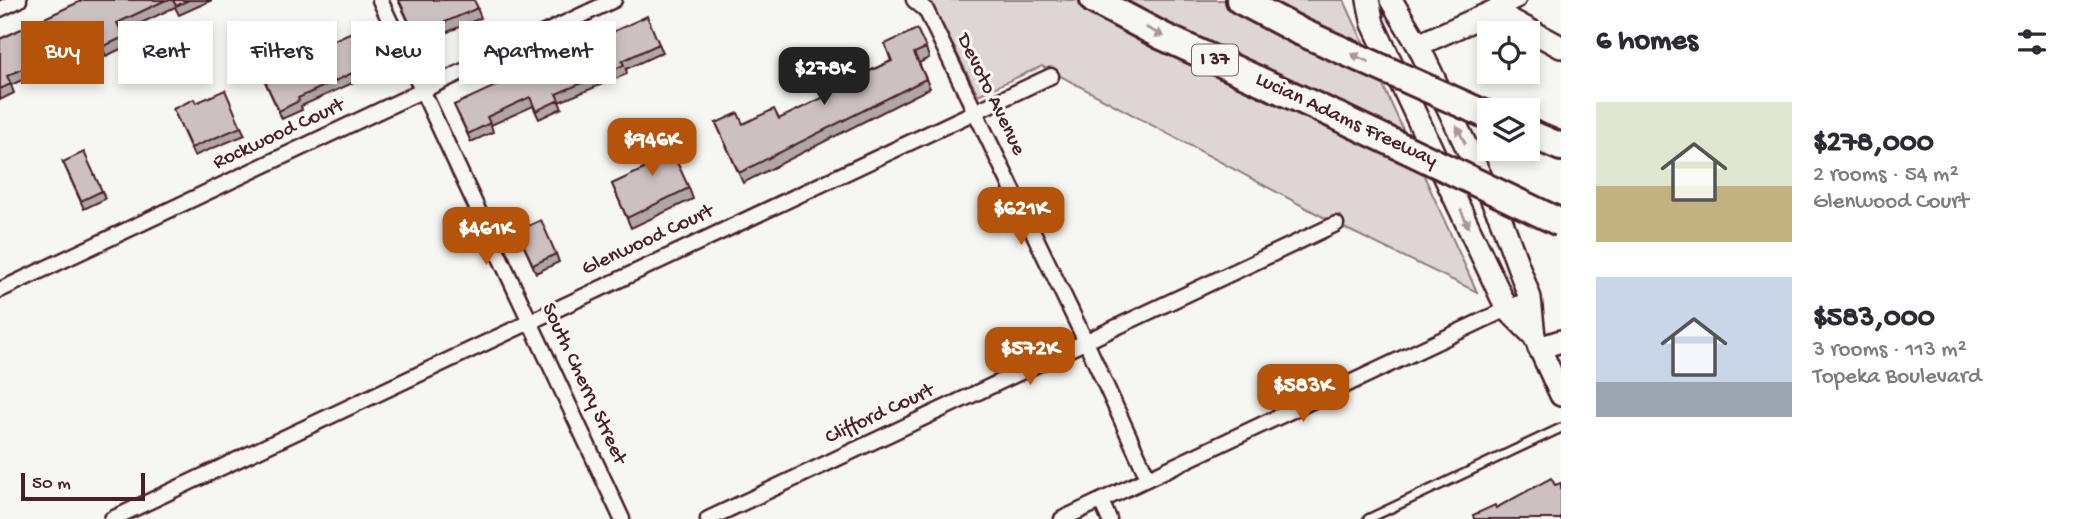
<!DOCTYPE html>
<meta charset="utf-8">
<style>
body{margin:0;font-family:"Gochi Hand",sans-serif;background:#f2f2f3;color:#2b2b33;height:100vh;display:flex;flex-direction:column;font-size:26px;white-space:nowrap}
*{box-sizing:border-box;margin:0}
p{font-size:23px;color:#7c7c81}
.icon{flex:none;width:38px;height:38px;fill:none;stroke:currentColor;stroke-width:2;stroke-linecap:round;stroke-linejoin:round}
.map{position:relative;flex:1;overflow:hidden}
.sheet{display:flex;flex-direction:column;background:#fff;width:525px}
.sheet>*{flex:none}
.hud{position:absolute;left:21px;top:21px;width:665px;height:63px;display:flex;gap:14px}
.controls{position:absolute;left:1477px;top:21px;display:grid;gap:14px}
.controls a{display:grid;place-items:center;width:63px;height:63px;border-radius:0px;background:#fff;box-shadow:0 4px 10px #0003;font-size:35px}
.scale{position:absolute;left:21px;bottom:18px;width:124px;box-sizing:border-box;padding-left:7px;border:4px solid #4a1f2b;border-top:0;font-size:19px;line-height:24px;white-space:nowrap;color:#4a1f2b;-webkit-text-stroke:5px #f6f6f2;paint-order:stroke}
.price{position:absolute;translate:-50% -60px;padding:0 16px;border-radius:14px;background:#b45309;color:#fff;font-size:23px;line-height:46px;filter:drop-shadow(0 2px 4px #0008)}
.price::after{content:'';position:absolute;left:50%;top:42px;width:21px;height:16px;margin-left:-10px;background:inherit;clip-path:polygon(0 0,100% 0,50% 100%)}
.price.active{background:#222;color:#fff}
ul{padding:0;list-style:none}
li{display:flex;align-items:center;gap:21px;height:175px;padding:0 35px}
li span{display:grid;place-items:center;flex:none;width:196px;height:140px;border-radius:0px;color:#555}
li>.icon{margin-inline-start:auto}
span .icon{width:84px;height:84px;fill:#fffc;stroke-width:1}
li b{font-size:30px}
h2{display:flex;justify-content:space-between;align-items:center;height:84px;padding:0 35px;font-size:30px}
.chip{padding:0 24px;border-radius:0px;background:#fff;box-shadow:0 4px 10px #0003;font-size:24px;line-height:63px}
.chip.active{background:#b45309;color:#fff}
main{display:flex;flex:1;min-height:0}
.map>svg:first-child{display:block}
.green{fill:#ddd6d5;stroke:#947a80;stroke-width:2}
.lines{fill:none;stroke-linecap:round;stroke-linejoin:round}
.service-casing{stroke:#4a1f2b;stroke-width:12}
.minor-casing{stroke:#4a1f2b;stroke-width:19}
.secondary-casing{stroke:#4a1f2b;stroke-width:26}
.motorway-casing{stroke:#4a1f2b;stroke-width:32}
.service{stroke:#f6f6f2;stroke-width:7}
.minor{stroke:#f6f6f2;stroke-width:14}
.secondary{stroke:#f6f6f2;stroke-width:21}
.motorway{stroke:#f6f6f2;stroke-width:26}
.motorway-bridge-casing{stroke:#4a1f2b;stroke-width:32;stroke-linecap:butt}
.motorway-bridge{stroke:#f6f6f2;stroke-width:26}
.wall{fill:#afa6a5;stroke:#4a1f2b;stroke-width:2}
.building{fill:#ccc1c0;stroke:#4a1f2b;stroke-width:2}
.oneway{fill:#a99598}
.labels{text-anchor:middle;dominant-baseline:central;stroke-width:6;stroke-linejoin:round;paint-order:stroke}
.shield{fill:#f6f6f2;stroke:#7e6067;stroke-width:2}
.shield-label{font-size:19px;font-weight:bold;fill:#4a1f2b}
.street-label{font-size:21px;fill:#4a1f2b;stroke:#f6f6f2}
</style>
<main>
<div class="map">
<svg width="1561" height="519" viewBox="0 0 1561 519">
<rect width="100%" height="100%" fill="#f6f6f2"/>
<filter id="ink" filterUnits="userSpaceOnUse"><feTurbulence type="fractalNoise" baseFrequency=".0143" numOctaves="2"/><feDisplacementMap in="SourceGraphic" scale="14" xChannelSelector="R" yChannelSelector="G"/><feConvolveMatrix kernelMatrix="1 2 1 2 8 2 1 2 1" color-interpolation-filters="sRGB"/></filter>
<g filter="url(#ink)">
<path class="green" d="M930 0H1344L1477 292 1336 224 1042 66 978 95Z"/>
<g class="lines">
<defs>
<path id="service" d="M1368 519 1561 428"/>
<g id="minor">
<path d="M380 0 622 519"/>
<path d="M914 0 926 10 1086 342 1148 478"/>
<path d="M0 9 19 0"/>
<path d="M1494 11 1518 0"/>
<path d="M0 290 614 0"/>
<path d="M1101 501 1109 519"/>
<path d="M112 519 1051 76"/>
<path d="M708 519 1336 224"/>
<path d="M1062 519 1530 298"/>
</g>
<g id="secondary">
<path d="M1368 0 1373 24 1507 309 1534 336"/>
<path d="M1391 0 1418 45 1500 217 1530 298 1534 336 1561 395"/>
<path d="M1418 45 1494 11 1561 47"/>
<path d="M1539 348 1561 341"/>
</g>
<g id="motorway">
<path d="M1094 0 1162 36 1339 117"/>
<path d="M1240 0 1299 31"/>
<path d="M1528 133 1561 147"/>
</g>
</defs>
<use href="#service" class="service-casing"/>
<use href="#minor" class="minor-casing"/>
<use href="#secondary" class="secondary-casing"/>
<use href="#motorway" class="motorway-casing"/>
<use href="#service" class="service"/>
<use href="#minor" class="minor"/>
<use href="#secondary" class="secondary"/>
<use href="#motorway" class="motorway"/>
<defs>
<g id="motorway-bridge">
<path d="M1299 31 1489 116"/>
<path d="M1339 117 1561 223"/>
</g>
</defs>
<use href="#motorway-bridge" class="motorway-bridge-casing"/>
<use href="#motorway-bridge" class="motorway-bridge"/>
</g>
<g class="wall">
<path d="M80 0H212L179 15 175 7 122 32 127 46 106 56 101 46 62 65 61 62 11 85 14 93 0 100V39L81 2Z"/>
<path d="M398 0H474L481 18 419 44Z"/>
<path d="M659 44 663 52 626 69 627 74 559 102 562 108 539 119 533 106 491 125 493 132 471 142 454 105Z"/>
<path d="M885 44 926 48 929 58 919 63 930 88 743 183 716 123 743 124 779 119 824 98 820 87 846 82 891 61Z"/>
<path d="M372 64 375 73 301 106 302 110 282 119 261 73Z"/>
<path d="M196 103 241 127 245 135 194 156 173 109Z"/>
<path d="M638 144 689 188 693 199 631 228 612 184 648 168Z"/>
<path d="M63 162 102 191 105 199 84 209Z"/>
<path d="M517 231 556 254 559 262 536 273Z"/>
</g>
<g class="building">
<path d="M81 0H166L117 23 124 37 102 47 98 37 58 55 57 53 7 76 11 84 0 89V39L81 1Z"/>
<path d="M173 0H189L176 6Z"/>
<path d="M399 0H474L478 8 415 35Z"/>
<path d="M647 16 659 44 622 61 624 65 556 94 559 100 536 111 530 97 487 117 490 123 468 134 454 105Z"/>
<path d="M917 29 926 48 914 53 926 79 739 173 716 123 738 113 743 124 774 109 779 119 824 97 820 87 843 76 846 82 892 61 885 44Z"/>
<path d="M356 30 372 64 298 98 299 101 279 111 261 73Z"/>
<path d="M225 90 241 127 191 148 173 109 194 99 196 103Z"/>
<path d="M663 132 689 188 627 218 612 184 648 167 638 144Z"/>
<path d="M84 152 102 191 81 201 63 162Z"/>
<path d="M541 220 556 254 533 265 517 231Z"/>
<path d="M1551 478 1555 485 1561 483V519H1474L1473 515 1495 505 1496 508Z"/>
</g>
<defs><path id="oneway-solid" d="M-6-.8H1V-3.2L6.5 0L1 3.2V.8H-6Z" transform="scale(1.75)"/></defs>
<g class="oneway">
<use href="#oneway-solid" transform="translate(1155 32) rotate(27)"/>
<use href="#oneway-solid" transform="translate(1360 58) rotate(-156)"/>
<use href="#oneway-solid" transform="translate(1461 135) rotate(-116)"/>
<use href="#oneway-solid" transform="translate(1465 219) rotate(65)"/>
</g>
</g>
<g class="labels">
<rect class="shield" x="1192" y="44.5" width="46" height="31" rx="5"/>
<g class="shield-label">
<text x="1215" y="60">I 37</text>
</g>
<g class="street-label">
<text transform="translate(990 95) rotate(64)">Devoto Avenue</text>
<text transform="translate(1346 121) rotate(25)">Lucian Adams Freeway</text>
<text transform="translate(279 135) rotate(-25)">Rockwood Court</text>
<text transform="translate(648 241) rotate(-25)">Glenwood Court</text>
<text transform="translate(583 384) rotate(65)">South Cherry Street</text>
<text transform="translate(880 415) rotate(-25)">Clifford Court</text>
</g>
</g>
</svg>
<div class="controls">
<a><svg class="icon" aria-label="locate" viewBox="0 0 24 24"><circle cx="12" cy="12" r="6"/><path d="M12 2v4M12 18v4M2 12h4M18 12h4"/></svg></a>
<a><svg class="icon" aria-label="layers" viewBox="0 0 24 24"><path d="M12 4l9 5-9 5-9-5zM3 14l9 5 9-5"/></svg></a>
</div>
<div class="scale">50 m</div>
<b class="price active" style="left:824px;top:107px">$278K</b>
<b class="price" style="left:652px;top:178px">$946K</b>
<b class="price" style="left:1021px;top:247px">$621K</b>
<b class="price" style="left:486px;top:267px">$461K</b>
<b class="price" style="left:1030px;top:387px">$572K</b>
<b class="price" style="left:1303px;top:424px">$583K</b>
<div class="hud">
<a class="chip active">Buy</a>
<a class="chip">Rent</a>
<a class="chip">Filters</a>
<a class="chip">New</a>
<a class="chip">Apartment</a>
</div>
</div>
<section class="sheet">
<h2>6 homes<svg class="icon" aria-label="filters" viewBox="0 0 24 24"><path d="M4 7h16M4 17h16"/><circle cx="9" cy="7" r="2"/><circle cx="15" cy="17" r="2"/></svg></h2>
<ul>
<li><span style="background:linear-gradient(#dfe7d0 60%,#c2b280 0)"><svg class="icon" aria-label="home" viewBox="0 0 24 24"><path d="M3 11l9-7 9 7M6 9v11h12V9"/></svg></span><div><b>$278,000</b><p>2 rooms · 54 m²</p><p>Glenwood Court</p></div></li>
<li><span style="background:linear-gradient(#c9d6e8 75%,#9aa5b1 0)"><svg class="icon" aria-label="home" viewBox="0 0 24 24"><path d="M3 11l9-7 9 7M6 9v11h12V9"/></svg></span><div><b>$583,000</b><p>3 rooms · 113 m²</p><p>Topeka Boulevard</p></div></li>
</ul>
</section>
</main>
